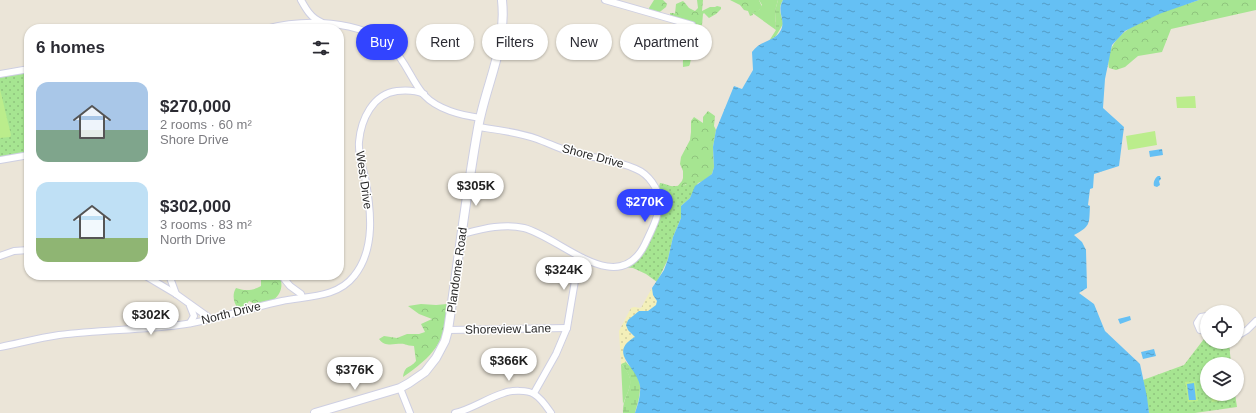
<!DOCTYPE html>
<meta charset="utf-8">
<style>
body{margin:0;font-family:Helvetica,sans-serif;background:#f2f2f3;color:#2b2b33;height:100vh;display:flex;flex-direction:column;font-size:15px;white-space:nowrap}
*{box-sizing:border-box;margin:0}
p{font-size:13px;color:#7c7c81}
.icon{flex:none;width:22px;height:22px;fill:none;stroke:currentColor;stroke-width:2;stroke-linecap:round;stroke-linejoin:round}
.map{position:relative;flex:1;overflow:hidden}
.sheet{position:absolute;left:24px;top:24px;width:320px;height:256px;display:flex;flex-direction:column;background:#fff;border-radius:16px;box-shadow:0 1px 3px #0004}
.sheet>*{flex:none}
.banner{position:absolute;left:356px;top:24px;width:380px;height:36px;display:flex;gap:8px}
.tools{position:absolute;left:1200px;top:305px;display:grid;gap:8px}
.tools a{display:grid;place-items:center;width:44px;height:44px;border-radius:50%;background:#fff;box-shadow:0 1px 3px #0004;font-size:20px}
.price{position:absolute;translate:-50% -34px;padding:0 9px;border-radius:14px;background:#fff;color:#222;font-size:13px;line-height:26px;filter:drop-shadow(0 1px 2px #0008)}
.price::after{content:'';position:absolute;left:50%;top:24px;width:12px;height:9px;margin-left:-6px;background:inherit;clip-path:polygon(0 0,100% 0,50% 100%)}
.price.current{background:#3244ff;color:#fff}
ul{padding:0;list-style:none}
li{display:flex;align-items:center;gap:12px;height:100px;padding:0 12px}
li span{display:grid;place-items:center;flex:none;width:112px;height:80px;border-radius:12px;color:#555}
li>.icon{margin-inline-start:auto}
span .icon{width:48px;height:48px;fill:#fffc;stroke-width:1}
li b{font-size:17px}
h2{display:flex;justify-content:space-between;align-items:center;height:48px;padding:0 12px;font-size:17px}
.tag{padding:0 14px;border-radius:18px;background:#fff;box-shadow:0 1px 3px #0004;font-size:14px;line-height:36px}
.tag.current{background:#3244ff;color:#fff}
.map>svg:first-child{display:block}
.grass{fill:#a6e591}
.forest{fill:url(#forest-crowns)}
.wetland{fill:url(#wetland-marsh)}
.sand{fill:url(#sand-dots)}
.park{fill:url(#park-dots)}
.pitch{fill:#bbed8c}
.water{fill:url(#water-ripples)}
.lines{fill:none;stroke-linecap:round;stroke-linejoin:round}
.minor-casing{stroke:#cecfe2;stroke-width:8}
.secondary-casing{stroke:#cecfe2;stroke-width:10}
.minor{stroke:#fff;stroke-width:6}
.secondary{stroke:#fff;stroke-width:8}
.labels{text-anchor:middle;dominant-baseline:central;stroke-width:3;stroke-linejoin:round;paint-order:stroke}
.street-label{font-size:12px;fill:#282828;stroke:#fff}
</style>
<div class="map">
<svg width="1256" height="413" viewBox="0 0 1256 413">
<defs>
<pattern id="forest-crowns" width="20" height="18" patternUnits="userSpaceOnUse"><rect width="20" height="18" fill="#a6e591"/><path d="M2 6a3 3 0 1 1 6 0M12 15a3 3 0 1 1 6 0" fill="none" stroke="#8fc47d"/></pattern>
<pattern id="wetland-marsh" width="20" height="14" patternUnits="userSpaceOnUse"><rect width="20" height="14" fill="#a6e591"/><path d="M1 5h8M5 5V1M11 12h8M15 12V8" fill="none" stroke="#8fc47d"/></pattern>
<pattern id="sand-dots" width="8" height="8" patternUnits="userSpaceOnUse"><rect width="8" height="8" fill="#f3efb9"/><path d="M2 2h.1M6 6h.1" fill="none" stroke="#d0cd9f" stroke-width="1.8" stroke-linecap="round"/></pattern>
<pattern id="park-dots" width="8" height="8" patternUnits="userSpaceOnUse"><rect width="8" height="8" fill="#a6e591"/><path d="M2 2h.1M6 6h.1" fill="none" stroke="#8fc47d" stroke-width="1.8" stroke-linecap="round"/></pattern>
<pattern id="water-ripples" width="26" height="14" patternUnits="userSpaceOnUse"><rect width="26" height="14" fill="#65c0f4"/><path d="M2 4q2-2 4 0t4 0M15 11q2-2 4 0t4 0" fill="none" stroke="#539cc6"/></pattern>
</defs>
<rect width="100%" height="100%" fill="#ebe5d8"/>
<g class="grass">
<path d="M759 0H778L775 11 776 30 751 12 759 10 762 5Z"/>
<path d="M621 364C636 379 630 387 623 404Z"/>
</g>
<g class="forest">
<path d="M654 0H663L667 4 666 7 656 15 649 13V8Z"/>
<path d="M697 0H703L702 11 710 7H715L717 6 721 7V9L716 14 709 18 704 13 703 14 702 25 696 28 697 35 694 40 690 64 689 66 683 67C682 54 688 41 689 27L670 16V13H674L675 14 676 4 683 1 685 3 689 8 695 11 698 8Z"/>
<path d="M730 0H759L762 7 757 12H752L753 15 750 16 748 11 744 10 740 5Z"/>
<path d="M1199 0H1256V10L1171 29 1162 52 1138 56 1125 67 1116 70 1109 68C1102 26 1169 10 1199 0Z"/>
<path d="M708 111 715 116 714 126 716 130 713 147 714 167 712 174 705 180H697L664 193 659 187 660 183C664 183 671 187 677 187L682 181 683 178V171L680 164 681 157 690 140 691 132V121L694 117 703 123V117Z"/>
<path d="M261 275H279C289 295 266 311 249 301 246 306 245 308 239 309 233 304 232 294 236 288 244 291 253 291 261 286Z"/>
<path d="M421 304 436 305 447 304C447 342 433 356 403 377 405 364 410 369 416 361L414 346C411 346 407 345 404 344 395 343 385 348 379 339L384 336 397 338 407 334H419L425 332 421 324 432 319 419 314 408 306Z"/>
</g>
<g class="wetland">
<path d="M778 0H783C777 9 782 15 783 24L776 36 769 41 776 30 775 11Z"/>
<path d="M623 362H626C628 365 632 368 635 371 644 384 639 399 635 413H623C622 392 641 385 621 364Z"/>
</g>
<path class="sand" d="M652 288 653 295 657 301 656 305 648 311H639L628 321V330L635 337 625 360 626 362 621 364 619 331 631 308 634 307 641 308Z"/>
<g class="park">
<path d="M29 69V155L0 160V75Z"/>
<path d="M688 179 705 180 698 183 690 198 681 206V218L673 237 668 259 657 282 646 274 633 268 621 267 636 259 659 209 655 188 686 185Z"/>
<path d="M1207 335V342H1229L1231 364H1207V394H1235L1237 407 1195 413H1149L1143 380 1184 365Z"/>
</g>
<g class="pitch">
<path d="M0 89 11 135 10 137 0 138Z"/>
<path d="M1195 96 1196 108H1177L1176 97Z"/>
<path d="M1155 131 1157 145 1128 150 1126 136Z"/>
<path d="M1195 381 1198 401 1188 402 1185 382Z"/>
<path d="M1210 394H1226L1227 400 1212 402Z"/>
</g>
<g class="water">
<path d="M783 0H1199L1159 14 1125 31 1112 45 1105 79 1103 108 1124 127 1119 166 1094 174 1093 188 1090 189 1088 205 1090 206C1089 224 1091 226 1074 235L1082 242 1086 250 1087 288 1079 293 1094 304 1105 331 1140 364 1147 397 1149 413H635C638 404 641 395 640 386 637 366 607 353 635 337L628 330 626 325 628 320 639 311H648L656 305 657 301 653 295 652 288 664 270 668 259 673 237 681 218V206L690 198 695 186 712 174 714 167 713 147 716 130 734 86 742 89 753 70 752 52C761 39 774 43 781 30 786 19 776 12 783 0Z"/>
<path d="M1162 149 1163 155 1150 157 1149 151Z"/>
<path d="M1158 176H1160L1161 179 1159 181 1160 185 1157 187 1154 186C1153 182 1155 178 1158 176Z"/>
<path d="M1130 316 1131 320 1120 324 1118 319Z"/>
<path d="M1154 349 1156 356 1143 359 1141 352Z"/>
<path d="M1194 383 1196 400H1189L1187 384Z"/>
</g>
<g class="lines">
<defs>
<g id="minor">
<path d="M301 0C306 9 311 18 321 22"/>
<path d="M605 0 692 25"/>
<path d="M265 29C304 19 360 19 391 47 406 61 411 80 424 95 438 110 461 115 480 118"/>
<path d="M0 74 29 69"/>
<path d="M0 160 29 155"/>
<path d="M462 234C482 229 503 223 524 228 560 237 618 300 645 244 651 231 659 217 659 202 659 188 648 174 636 169 614 159 591 158 568 151 558 148 548 143 537 139 518 132 498 130 478 127"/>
<path d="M0 256 14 251 29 250"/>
<path d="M144 275 176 294 211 319"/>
<path d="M169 275 176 294"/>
<path d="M281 275 290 286 301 294 302 297"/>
<path d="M1207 316 1201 317 1197 323 1200 330 1207 331"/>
<path d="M190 323 194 316 190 306"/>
<path d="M448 330 567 328"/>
<path d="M1237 336 1247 330 1256 321"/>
<path d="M0 347C20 343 39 338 59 335 99 330 139 330 179 325 214 321 248 308 282 301 307 296 337 298 354 276 376 249 371 209 365 177 362 166 358 153 359 142 361 119 373 94 397 91 407 90 415 90 424 94"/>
<path d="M400 388 410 413"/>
<path d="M534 393 556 354 567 328 579 257"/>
<path d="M455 413C472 409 487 398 504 393 511 390 528 390 534 394 541 398 547 407 551 413"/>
</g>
<path id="secondary" d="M315 413 400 388 409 383 425 372 436 358 445 341 448 330C458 263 466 195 478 128 486 83 507 48 502 0"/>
</defs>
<use href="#minor" class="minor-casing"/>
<use href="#secondary" class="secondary-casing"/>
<use href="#minor" class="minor"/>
<use href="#secondary" class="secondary"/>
</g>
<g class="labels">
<g class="street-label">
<text transform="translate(593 156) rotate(15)">Shore Drive</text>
<text transform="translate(364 180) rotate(82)">West Drive</text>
<text transform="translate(457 270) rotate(-82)">Plandome Road</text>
<text transform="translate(231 313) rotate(-14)">North Drive</text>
<text transform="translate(508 329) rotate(-1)">Shoreview Lane</text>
</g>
</g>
</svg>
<div class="tools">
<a><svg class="icon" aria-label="locate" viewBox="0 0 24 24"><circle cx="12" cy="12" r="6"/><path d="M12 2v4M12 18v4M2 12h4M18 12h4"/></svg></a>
<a><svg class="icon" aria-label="layers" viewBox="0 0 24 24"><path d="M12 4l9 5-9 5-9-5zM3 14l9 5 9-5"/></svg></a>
</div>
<b class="price" style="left:476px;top:207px">$305K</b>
<b class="price current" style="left:645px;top:223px">$270K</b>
<b class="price" style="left:564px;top:291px">$324K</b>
<b class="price" style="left:151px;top:336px">$302K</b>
<b class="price" style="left:509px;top:382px">$366K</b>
<b class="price" style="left:355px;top:391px">$376K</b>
<div class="banner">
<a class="tag current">Buy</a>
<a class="tag">Rent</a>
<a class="tag">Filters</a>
<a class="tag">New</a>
<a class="tag">Apartment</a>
</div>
<section class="sheet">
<h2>6 homes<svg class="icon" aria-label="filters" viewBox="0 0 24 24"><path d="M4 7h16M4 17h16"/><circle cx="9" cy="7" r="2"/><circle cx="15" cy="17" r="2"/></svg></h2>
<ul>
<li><span style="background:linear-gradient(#a9c7e8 60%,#7fa58c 0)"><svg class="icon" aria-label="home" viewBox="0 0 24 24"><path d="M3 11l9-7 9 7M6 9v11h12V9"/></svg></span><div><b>$270,000</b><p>2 rooms · 60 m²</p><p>Shore Drive</p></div></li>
<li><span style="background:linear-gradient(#bfe0f5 70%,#8fb573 0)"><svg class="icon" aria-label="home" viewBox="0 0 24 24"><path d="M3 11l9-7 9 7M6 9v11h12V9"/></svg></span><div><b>$302,000</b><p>3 rooms · 83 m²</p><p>North Drive</p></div></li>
</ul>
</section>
</div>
